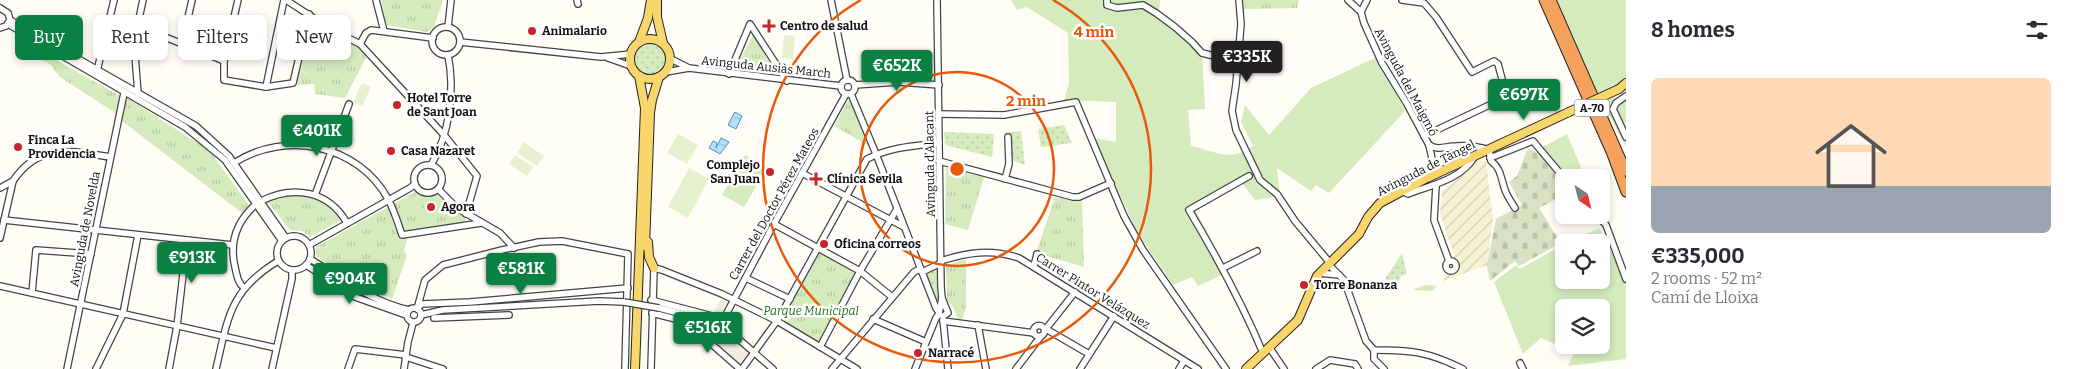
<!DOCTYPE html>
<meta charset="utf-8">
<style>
body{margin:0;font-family:Bitter,serif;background:#f2f2f3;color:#2b2b33;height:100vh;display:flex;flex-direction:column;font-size:19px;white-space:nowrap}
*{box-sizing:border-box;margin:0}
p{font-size:16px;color:#7c7c81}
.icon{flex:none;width:28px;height:28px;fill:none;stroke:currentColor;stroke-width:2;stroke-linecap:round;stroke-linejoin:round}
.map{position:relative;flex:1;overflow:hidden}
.sheet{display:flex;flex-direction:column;background:#fff;width:450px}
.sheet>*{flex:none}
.banner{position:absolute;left:15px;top:15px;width:475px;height:45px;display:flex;gap:10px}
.needle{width:32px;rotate:145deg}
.tools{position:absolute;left:1555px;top:169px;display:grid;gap:10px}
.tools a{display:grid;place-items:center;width:55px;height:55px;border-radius:8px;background:#fff;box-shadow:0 2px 8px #0003;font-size:25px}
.price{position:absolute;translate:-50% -42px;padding:0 11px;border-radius:5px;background:#0b8043;color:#fff;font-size:16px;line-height:32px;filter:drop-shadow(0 1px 2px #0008)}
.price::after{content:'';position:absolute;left:50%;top:30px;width:15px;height:11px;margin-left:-8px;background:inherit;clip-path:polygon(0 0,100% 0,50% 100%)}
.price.active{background:#222;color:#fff}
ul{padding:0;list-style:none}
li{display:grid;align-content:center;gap:10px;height:265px;padding:0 25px}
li+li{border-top:1px solid #e1e1e2}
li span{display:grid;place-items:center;height:155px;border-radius:8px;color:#555}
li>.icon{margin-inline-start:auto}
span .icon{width:90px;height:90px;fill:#fffc;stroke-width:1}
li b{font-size:21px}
h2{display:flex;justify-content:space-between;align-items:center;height:60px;padding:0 25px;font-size:21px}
.pill{padding:0 18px;border-radius:8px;background:#fff;box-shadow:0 2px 8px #0003;font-size:18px;line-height:45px}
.pill.active{background:#0b8043;color:#fff}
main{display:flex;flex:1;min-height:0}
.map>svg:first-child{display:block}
.farmland{fill:url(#farmland-furrows)}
.grass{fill:#d5ebbd;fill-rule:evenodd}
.cemetery{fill:url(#cemetery-stones)}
.park{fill:url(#park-tufts)}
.garden{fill:url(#garden-dots)}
.pitch{fill:#e6f2cf}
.plaza{fill:#f1ede2}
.water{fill:url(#water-ripples);stroke:#3f96cf}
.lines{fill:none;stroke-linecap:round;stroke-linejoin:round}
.minor-casing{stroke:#444;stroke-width:8}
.major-casing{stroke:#222;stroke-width:10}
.highway-casing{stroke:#222;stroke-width:11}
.minor{stroke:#fff;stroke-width:5.5}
.major{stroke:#f9d66b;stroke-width:8}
.highway{stroke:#f5a25d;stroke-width:9}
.minor-bridge-casing{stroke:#444;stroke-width:8;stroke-linecap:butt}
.major-bridge-casing{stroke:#222;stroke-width:10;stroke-linecap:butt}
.minor-bridge{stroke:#fff;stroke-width:5.5}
.major-bridge{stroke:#f9d66b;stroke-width:8}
.ring{fill:none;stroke:#e8590c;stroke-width:2.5}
.poi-dot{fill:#c4262e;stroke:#fff;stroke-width:2}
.labels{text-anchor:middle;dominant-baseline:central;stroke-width:5;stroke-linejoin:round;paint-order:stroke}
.shield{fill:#fff;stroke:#585858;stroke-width:1}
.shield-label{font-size:11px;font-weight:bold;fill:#111}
.poi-label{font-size:12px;font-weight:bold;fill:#111;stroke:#fff;text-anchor:start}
.street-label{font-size:12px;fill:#111;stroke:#fff}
.park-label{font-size:12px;font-style:italic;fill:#2f6b1f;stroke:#fff}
.centre{fill:#e8590c;stroke:#fff;stroke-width:2.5}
.ring-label{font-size:15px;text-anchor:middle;font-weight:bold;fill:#e8590c;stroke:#fff;stroke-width:5;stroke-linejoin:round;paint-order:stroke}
</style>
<main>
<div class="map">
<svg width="1626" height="369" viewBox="0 0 1626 369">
<defs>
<pattern id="farmland-furrows" width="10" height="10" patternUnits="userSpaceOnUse" patternTransform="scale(1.25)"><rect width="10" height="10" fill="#f6f3d4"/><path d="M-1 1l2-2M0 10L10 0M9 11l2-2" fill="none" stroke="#d2cfb5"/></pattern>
<pattern id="cemetery-stones" width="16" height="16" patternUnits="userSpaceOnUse" patternTransform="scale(1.25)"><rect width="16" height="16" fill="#d9e3c4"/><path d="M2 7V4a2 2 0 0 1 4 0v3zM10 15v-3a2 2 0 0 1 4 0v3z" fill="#b9c2a7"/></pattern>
<pattern id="park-tufts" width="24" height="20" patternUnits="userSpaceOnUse" patternTransform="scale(1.25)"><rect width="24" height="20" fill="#d5ebbd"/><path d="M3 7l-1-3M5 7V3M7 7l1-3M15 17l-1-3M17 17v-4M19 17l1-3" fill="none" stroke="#b6c8a1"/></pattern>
<pattern id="garden-dots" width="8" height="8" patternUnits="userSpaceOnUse" patternTransform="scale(1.25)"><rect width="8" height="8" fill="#d5ebbd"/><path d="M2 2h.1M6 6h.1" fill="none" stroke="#b6c8a1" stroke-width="1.8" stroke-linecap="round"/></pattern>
<pattern id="water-ripples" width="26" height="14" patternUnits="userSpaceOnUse" patternTransform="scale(1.25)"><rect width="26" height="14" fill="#b9e0f7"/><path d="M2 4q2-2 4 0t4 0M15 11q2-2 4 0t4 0" fill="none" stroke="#9ebfd3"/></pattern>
</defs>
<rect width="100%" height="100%" fill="#fffdf5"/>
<path class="farmland" d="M1478 160 1486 161 1493 219 1487 265 1443 281 1454 255 1440 214 1442 191 1468 171Z"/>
<g class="grass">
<path d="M1011 0H1160L1159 15 1202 53 1205 109 1188 110 1191 146C1216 151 1229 163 1253 146L1241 122 1245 105 1269 135 1311 88 1377 57 1405 111 1329 193 1316 185 1311 191 1277 168 1280 196 1255 200 1241 182 1195 209 1228 272 1198 286 1192 277 1173 285 1137 232 1094 138 1116 142V102L1064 100 1069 83 1068 33 1027 7 1017 10Z"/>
<path d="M1555 0H1626V81L1597 97Z"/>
<path d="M1626 94V147L1602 102Z"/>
<path d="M1567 134 1585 177 1564 178 1539 149Z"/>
<path d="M745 155 767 168 744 207 722 195Z"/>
<path d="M1600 228 1626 284V359L1568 366 1574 352 1541 338 1523 354 1494 282 1516 265 1520 269 1564 244V280H1601V242H1567ZM1564 308H1601V345H1564Z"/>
</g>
<path class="cemetery" d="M1528 148 1541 155 1564 184V195L1539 208 1561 243 1519 266 1515 261 1490 281 1487 265 1496 219 1522 205 1509 182 1517 176Z"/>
<g class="park">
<path d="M381 0H443L434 27 427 32 386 25Z"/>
<path d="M1242 0H1299L1297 8 1243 9Z"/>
<path d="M311 26 317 28 318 26 328 33 358 47 366 58 345 98 315 94 314 84 297 85Z"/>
<path d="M753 35 778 77 735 69Z"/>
<path d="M21 37 29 45 120 96 117 114 60 77 50 64 29 55 19 39Z"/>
<path d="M127 98 204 147 213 156 249 205 242 213 122 121Z"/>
<path d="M849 99 871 147 834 126Z"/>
<path d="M946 168 984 177 968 230 945 224Z"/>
<path d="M415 192 424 196 436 194 466 219 465 222 404 232 394 204Z"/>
<path d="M296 195C315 197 330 205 341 220L310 237 303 231 290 230 268 202 278 197Z"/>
<path d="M1055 197 1076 201 1082 200 1084 267 1036 253Z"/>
<path d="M388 207 396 232 402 239H407L404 251 407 255 392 299 365 287 316 256V247Z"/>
<path d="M818 248 860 271 820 347 777 321Z"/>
<path d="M966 259V308L962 319H958L953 307 947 300 946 266Z"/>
<path d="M1425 285 1437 286 1432 291 1412 290Z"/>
</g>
<g class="garden">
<circle cx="650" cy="60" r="18"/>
<path d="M1064 125 1072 143 1041 147 1038 129Z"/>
<path d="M1021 131 1025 165 1008 159 1006 133Z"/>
<path d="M944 132 994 134 992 157 945 145Z"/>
<path d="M1402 253 1407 274 1401 276 1396 286 1385 279Z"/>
<path d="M936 268 938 269V304L926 276V273Z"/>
</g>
<g class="pitch">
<path d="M784 35 795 36 793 59 782 58Z"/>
<path d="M362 83 371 87 362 106 353 102Z"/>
<path d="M678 134 698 145 687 164 667 153Z"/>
<path d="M524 142 544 156 537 166 517 153Z"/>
<path d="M515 155 533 167 527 176 509 164Z"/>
<path d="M689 168 709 179 688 218 668 207Z"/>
</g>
<g class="plaza">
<path d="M721 297 731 302 721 320 713 315Z"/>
<path d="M726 323 755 346 741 369H734L702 342 707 332 719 330Z"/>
</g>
<g class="water">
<path d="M735 112 742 116 736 129 728 125Z"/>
<path d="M721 138 729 142 720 154 709 148 713 141 717 143 716 148Z"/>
</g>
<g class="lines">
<defs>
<g id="minor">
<path d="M238 0 224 61V80L266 87 293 83 309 14"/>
<path d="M286 0 329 28 360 44 444 135 477 176 466 214"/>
<path d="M376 0 384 31"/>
<path d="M577 0 578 4"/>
<path d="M831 0 847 80"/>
<path d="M937 0 941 287 942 298 948 313 943 316"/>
<path d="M1107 0V5L1117 8 1143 5 1156 13 1175 27 1192 42 1202 53 1238 62"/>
<path d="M1239 0 1241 24 1236 84 1232 111 1236 130 1260 180 1277 194 1295 221 1330 263"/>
<path d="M1348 0 1361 12 1364 23 1382 63 1407 104 1429 145 1433 163 1427 178"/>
<path d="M1402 0 1424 3 1436 17 1472 72 1494 61 1498 64 1506 94 1502 99 1424 136"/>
<path d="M0 8 8 13 10 20 6 26 0 28"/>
<path d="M1361 12 1367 0"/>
<path d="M10 20 196 126 229 156 286 238"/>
<path d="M8 24 185 127 225 160 282 241"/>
<path d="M138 26 224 61"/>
<path d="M448 27 451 0"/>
<circle cx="446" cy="41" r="14"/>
<path d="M460 42 601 57 631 54"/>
<path d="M182 44 192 0"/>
<path d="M360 44 366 33 371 30 433 38"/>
<path d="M608 58 631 66"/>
<path d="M671 59 689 68"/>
<path d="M97 71 114 0"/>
<path d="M666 72 689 68 841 86"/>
<path d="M729 74 750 24 787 81"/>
<circle cx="848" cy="87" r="7"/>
<path d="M855 85 898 82 939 85"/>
<path d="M266 87 284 0"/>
<path d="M138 94 134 42 143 0"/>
<path d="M851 94 876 154 936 308 938 311"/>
<path d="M1626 96 1616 103 1613 109 1626 137"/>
<path d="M939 114 1004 115 1076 102 1124 216 1143 250 1226 369"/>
<path d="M1429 145C1439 151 1445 146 1456 146 1467 145 1478 146 1489 150L1491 161C1501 168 1501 179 1505 190 1507 196 1512 203 1515 208"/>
<path d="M1454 148H1458L1467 155"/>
<path d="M1490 158 1533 141 1564 178"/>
<path d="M939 161 1073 197H1079L1111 183"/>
<path d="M234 163C285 130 358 144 388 199 394 210 398 223 402 235L481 223"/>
<path d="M431 165C450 134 455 90 448 55"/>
<circle cx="428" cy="179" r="14"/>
<path d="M802 173 904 227"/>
<path d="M1249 176 1189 210C1217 257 1242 303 1263 353"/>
<path d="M1005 179 1009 164 1008 137"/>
<path d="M1436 186 1434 220 1449 261"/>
<path d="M0 188 13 181"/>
<path d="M439 188 440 191 457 208 500 233 514 248"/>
<path d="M1402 191 1408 194C1431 185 1461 180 1475 156"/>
<path d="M315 195 349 104"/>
<path d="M261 201C293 185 328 190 347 223"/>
<path d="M1597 215 1606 225 1626 279"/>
<path d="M4 220 233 245"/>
<path d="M774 224 860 271 892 297"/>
<circle cx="294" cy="253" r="17"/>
<path d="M0 238 13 181C39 142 71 151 110 157"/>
<path d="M309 245 410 188 415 184"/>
<path d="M310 259C344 279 370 301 409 310"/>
<circle cx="1451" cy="266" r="5"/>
<path d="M941 261C968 252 991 249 1019 258L1198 369"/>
<path d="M1328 264 1344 280 1366 341 1374 350C1412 350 1429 352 1463 369"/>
<path d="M306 265 355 297 406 315"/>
<path d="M1034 266 1037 254"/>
<path d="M1223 268 1257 251"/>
<path d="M922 272 941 263"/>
<path d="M1319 273 1339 275"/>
<path d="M746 278 790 299"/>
<path d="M0 286 276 348"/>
<path d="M244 288C238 283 237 276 235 267 229 242 237 221 256 204"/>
<path d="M32 293 36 250 91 254"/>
<path d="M651 300 712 316 773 369"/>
<path d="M418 307 422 304 470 302 628 288"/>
<circle cx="414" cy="315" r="7"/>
<path d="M659 308 721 324"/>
<path d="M417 309 425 280 443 265 502 250 539 242 562 241 628 254 625 369"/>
<path d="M652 313 707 327 712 330 707 340 740 369"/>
<path d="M421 315 443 310 599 301 624 302"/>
<path d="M434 318 509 315"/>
<path d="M873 319 926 342"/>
<path d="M943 319 948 369"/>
<path d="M943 321 1034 333"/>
<path d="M721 324 774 224 846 94"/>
<path d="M978 325 986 369"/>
<circle cx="1039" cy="331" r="5.5"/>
<path d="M1046 329 1089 354"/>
<path d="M1045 330 1075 292"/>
<path d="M820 347 860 271 897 209"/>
<path d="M1269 347 1284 369"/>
<path d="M1374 350V359L1384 369"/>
<path d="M406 357 443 369"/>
<path d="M1520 363 1523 369"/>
<path d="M67 369 124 93"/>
<path d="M96 369 123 314 138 235"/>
<path d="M169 369 177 326 187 240"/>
<path d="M216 369C228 317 230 290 278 261"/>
<path d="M272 369 292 279V271"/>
<path d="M348 369 355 349 406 355"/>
<path d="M404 369 408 342 413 323"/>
<path d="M651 369 654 268 662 270 722 294 777 321 857 369"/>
<path d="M742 369 779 318 867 159C890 147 914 146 939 143"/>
<path d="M832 369 914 272 920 269"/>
<path d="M915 369 936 318 939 314 942 298"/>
<path d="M1016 369 1041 336"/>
<path d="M1080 369 1114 316"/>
<path d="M1179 369 1184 361"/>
<path d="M1316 369 1330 360 1355 364 1358 369"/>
</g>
<g id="major">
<path d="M657 0V17L663 43"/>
<circle cx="650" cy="59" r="20"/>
<path d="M639 42 648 18 651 0"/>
<path d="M1619 89 1626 83"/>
<path d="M648 242 649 257 654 268"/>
<path d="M645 246 650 113 652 100 659 77"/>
<path d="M635 369 645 108 639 76"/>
<path d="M1246 369 1298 320 1317 276 1359 234 1368 217 1380 203 1427 178 1569 112"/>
</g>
<g id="highway">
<path d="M1544 0 1612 154 1626 192"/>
<path d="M1551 0 1626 171"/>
</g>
</defs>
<use href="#minor" class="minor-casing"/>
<use href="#major" class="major-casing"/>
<use href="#highway" class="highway-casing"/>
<use href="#minor" class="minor"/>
<use href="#major" class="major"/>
<use href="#highway" class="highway"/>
<defs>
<path id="minor-bridge" d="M624 302 659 308"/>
<path id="major-bridge" d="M1569 112 1619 89"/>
</defs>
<use href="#minor-bridge" class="minor-bridge-casing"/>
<use href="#major-bridge" class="major-bridge-casing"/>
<use href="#minor-bridge" class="minor-bridge"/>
<use href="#major-bridge" class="major-bridge"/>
</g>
<g class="ring">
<circle cx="957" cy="169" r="97"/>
<path d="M1053 0A194 194 0 1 1 861 0"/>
</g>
<g class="poi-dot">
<path d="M766.5 18.5h5v5h5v5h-5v5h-5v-5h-5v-5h5z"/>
<circle cx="532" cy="31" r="5"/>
<circle cx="397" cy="105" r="5"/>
<circle cx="18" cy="147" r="5"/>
<circle cx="391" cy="151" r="5"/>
<circle cx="770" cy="172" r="5"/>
<path d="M813.5 171.5h5v5h5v5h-5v5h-5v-5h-5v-5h5z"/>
<circle cx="431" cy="207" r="5"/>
<circle cx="824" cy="244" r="5"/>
<circle cx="1304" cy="285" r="5"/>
<circle cx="918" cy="353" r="5"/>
</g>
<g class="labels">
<rect class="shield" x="1574.5" y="99.5" width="35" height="17" rx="4"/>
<g class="shield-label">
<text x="1592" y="108">A-70</text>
</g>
<g class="poi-label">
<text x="780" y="26">Centro de salud</text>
<text x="542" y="31">Animalario</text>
<text x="407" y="98">Hotel Torre<tspan x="407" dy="14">de Sant Joan</tspan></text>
<text x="28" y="140">Finca La<tspan x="28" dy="14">Providencia</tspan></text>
<text x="401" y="151">Casa Nazaret</text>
<text x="760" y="165" text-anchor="end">Complejo<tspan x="760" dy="14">San Juan</tspan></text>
<text x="827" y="179">Clínica Sevila</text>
<text x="441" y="207">Agora</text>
<text x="834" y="244">Oficina correos</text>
<text x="1314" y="285">Torre Bonanza</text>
<text x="928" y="353">Narracé</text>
</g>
<g class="street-label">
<text transform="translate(766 67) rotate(6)">Avinguda Ausiàs March</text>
<text transform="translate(1406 82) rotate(62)">Avinguda del Maigmó</text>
<text transform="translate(930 164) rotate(-91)">Avinguda d'Alacant</text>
<text transform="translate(1426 168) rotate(-27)">Avinguda de Tàngel</text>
<text transform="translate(774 204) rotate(-61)">Carrer del Doctor Pérez Mateos</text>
<text transform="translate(85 229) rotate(-79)">Avinguda de Novelda</text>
<text transform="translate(1093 291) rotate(32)">Carrer Pintor Velázquez</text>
</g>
<g class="park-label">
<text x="811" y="311">Parque Municipal</text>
</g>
</g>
<circle cx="957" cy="169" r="8" class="centre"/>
<g class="ring-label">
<text x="1094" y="37">4 min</text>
<text x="1026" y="106">2 min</text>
</g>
</svg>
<div class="tools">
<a><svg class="needle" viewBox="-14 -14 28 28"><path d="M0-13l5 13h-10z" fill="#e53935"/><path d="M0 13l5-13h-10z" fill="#7c7c81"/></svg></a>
<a><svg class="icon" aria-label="locate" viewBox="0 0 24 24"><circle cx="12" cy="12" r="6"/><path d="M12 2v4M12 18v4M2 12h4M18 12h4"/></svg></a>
<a><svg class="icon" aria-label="layers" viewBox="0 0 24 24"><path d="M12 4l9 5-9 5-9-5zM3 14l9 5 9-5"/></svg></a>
</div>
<b class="price active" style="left:1247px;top:83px">€335K</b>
<b class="price" style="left:897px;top:92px">€652K</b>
<b class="price" style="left:1524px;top:121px">€697K</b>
<b class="price" style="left:317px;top:157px">€401K</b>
<b class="price" style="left:192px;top:284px">€913K</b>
<b class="price" style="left:521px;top:295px">€581K</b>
<b class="price" style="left:350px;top:305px">€904K</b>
<b class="price" style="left:708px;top:354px">€516K</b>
<div class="banner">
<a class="pill active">Buy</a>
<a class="pill">Rent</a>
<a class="pill">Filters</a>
<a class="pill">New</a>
</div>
</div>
<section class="sheet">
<h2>8 homes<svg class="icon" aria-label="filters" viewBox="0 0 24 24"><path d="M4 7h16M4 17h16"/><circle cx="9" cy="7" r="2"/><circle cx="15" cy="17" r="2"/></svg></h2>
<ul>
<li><span style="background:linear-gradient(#ffd9b3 70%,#9aa5b1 0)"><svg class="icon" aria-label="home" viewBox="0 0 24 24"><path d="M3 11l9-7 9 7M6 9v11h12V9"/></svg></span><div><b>€335,000</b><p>2 rooms · 52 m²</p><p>Camí de Lloixa</p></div></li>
</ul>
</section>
</main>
